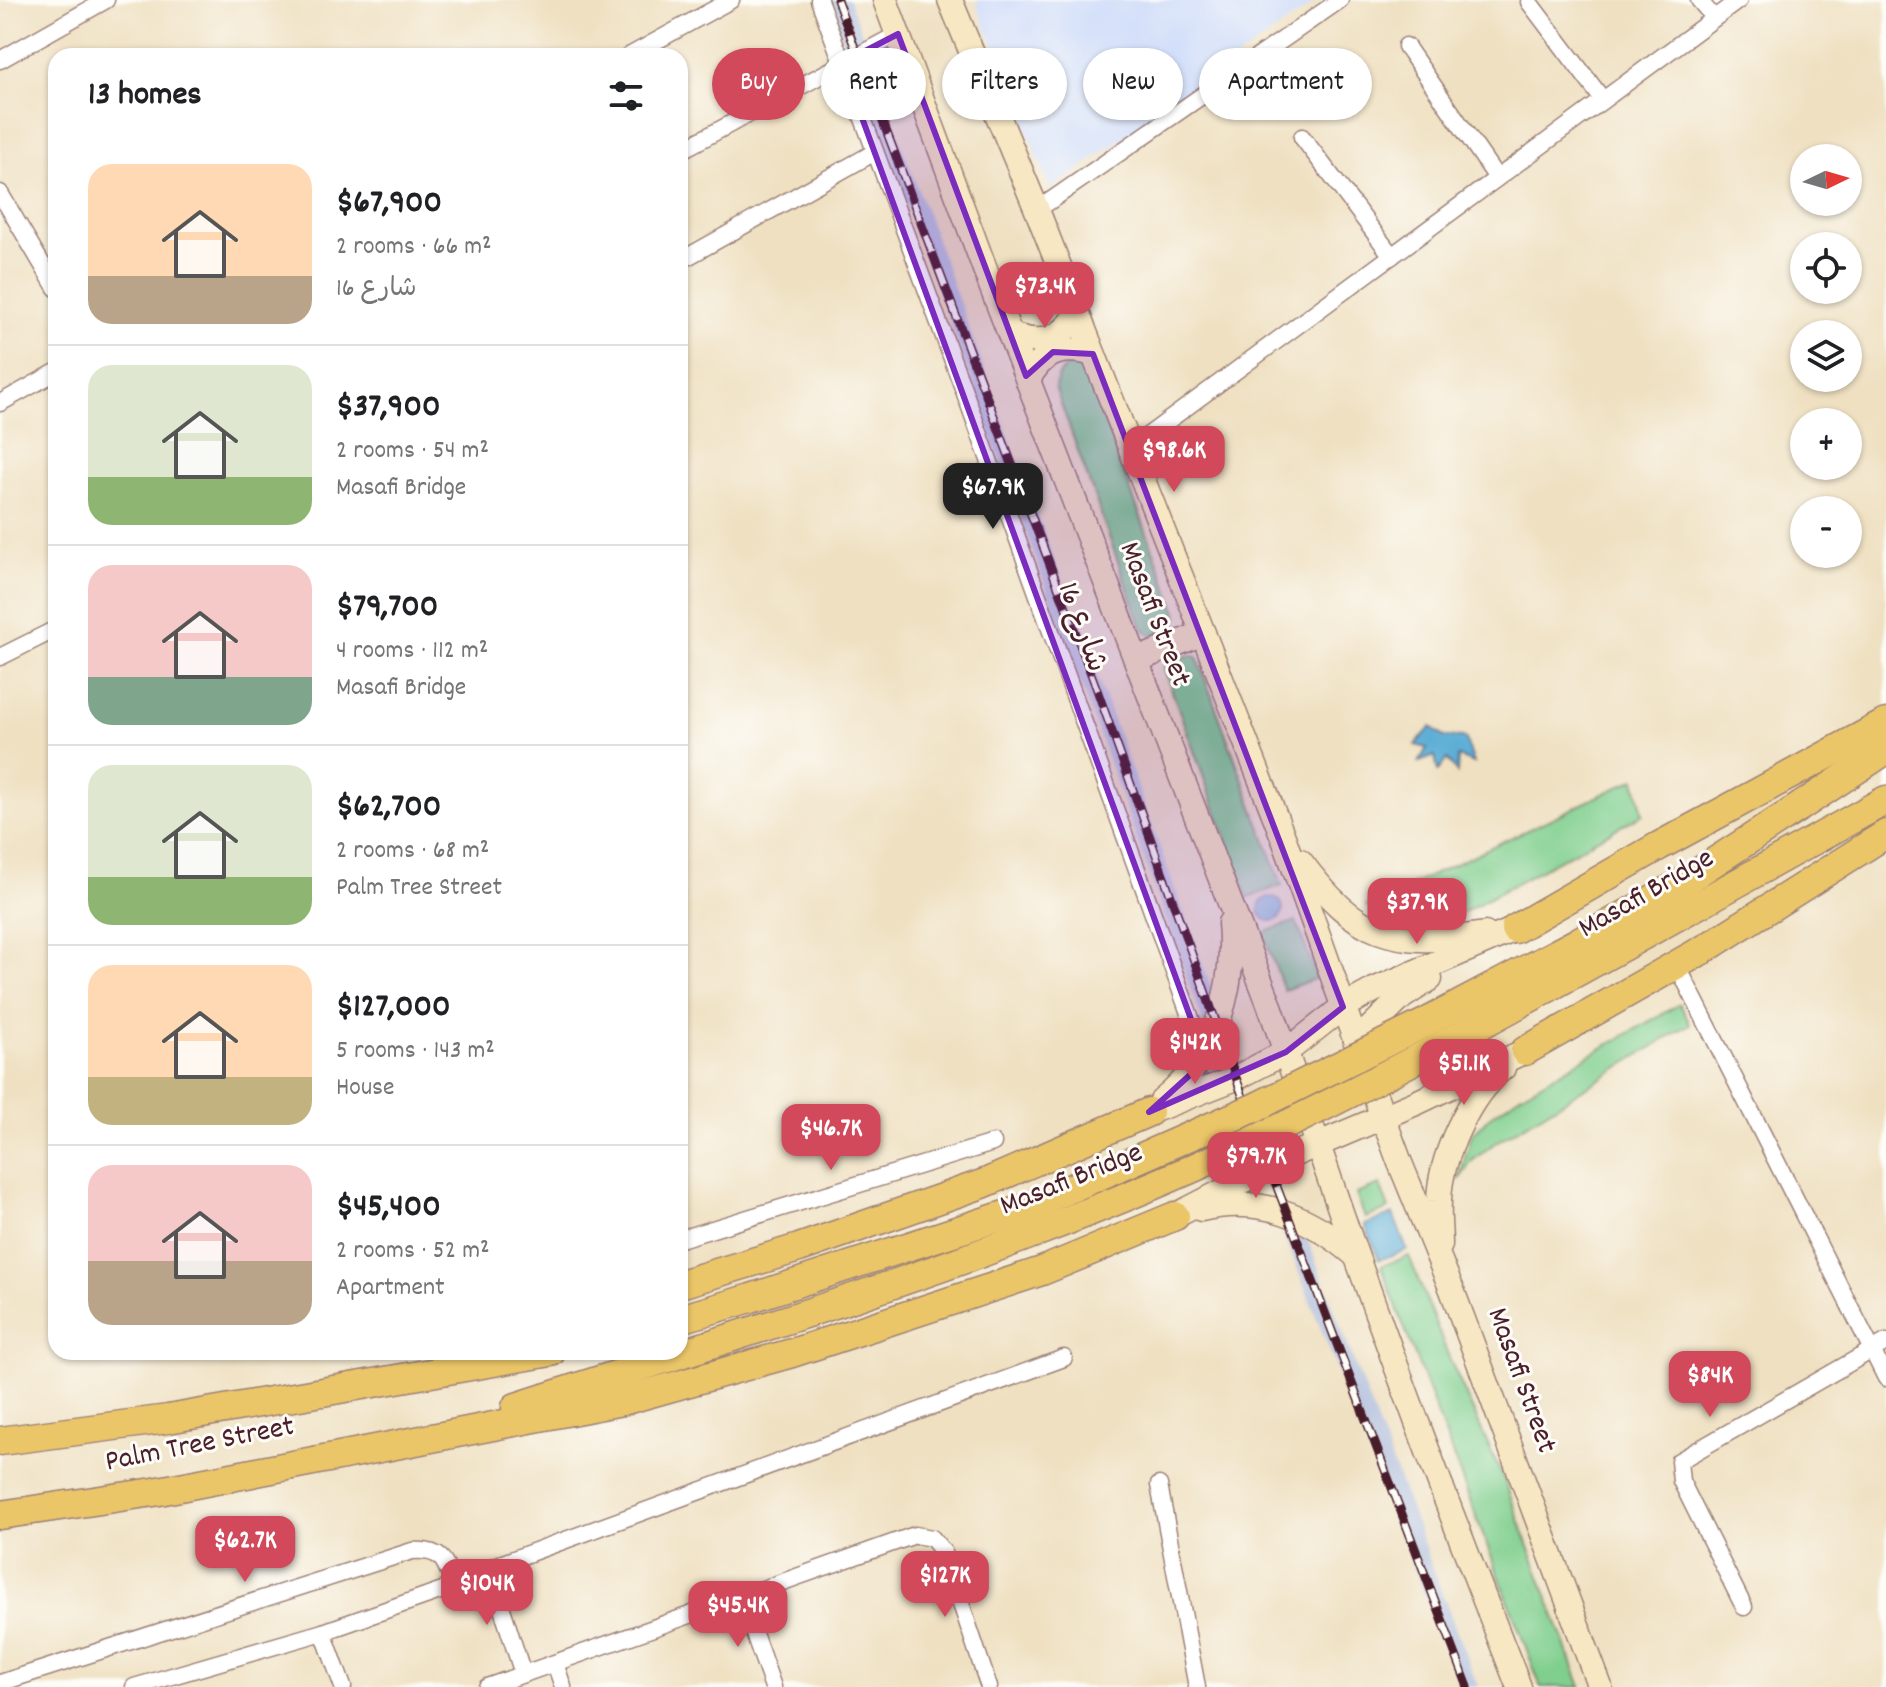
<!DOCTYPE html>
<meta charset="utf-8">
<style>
body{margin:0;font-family:Dekko,"Playpen Sans Arabic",sans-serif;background:#f2f2f2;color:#202124;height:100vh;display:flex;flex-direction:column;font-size:30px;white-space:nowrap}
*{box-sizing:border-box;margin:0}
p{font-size:26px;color:#757577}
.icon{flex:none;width:44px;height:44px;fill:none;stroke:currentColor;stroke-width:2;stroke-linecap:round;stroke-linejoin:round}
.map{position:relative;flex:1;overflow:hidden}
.details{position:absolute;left:48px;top:48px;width:640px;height:1312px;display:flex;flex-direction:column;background:#fff;border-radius:24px;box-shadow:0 2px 6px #0004}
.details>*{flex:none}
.banner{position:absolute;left:712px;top:48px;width:760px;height:72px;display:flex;gap:16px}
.needle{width:52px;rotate:85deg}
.controls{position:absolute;left:1790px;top:144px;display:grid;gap:16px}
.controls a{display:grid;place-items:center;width:72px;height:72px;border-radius:50%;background:#fff;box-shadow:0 2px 6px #0004;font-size:40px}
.price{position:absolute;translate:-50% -68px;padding:0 18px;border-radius:16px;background:#d1495b;color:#fff;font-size:26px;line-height:52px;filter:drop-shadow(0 2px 4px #0008)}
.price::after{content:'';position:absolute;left:50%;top:48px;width:24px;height:18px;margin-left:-12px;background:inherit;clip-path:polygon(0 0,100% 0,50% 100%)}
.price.selected{background:#222;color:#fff}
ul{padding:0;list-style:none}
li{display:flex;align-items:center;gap:24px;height:200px;padding:0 40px}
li+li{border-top:2px solid #e0e0e0}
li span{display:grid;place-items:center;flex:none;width:224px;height:160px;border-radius:24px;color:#555}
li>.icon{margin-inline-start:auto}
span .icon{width:96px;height:96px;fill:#fffc;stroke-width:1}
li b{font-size:34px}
h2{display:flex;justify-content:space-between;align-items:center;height:96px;padding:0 40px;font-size:34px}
.pill{padding:0 28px;border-radius:36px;background:#fff;box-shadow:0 2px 6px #0004;font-size:28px;line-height:72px}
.pill.selected{background:#d1495b;color:#fff}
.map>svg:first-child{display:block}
.built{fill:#cddbfa}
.industrial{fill:#b9c5de}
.green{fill:#80cf8e;stroke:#65775c;stroke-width:2}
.water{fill:#5badd6;stroke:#526680;stroke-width:2}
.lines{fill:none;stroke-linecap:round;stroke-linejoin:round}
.minor-casing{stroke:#9c8076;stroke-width:19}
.secondary-casing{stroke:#9c8076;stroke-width:27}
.trunk-casing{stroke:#9c8076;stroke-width:31}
.minor{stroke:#fff;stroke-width:16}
.secondary{stroke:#f7e8c3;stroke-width:24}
.trunk{stroke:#ebc669;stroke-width:28}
.rail-casing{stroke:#4a1f2b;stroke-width:9}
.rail{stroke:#fdfcf7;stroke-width:6;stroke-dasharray:18;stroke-linecap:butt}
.trunk-bridge-casing{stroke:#9c8076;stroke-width:31;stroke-linecap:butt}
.trunk-bridge{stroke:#ebc669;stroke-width:28}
.marked{fill:#7b2cbf;fill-opacity:0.2;stroke:#7b2cbf;stroke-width:6;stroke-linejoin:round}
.labels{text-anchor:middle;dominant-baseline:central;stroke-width:6;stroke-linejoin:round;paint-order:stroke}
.street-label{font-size:30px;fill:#4a1f2b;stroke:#fdfcf7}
</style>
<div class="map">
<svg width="1886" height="1687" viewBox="0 0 1886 1687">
<rect width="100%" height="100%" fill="#fdfcf7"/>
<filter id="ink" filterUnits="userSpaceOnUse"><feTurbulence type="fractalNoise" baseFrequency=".0125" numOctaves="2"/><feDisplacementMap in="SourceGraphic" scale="16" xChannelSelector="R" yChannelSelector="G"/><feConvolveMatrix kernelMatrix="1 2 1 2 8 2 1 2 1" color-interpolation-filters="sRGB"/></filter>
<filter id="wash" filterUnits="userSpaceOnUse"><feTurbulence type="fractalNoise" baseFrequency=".006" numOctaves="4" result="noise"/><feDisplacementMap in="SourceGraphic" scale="32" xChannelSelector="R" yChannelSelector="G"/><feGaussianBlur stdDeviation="1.8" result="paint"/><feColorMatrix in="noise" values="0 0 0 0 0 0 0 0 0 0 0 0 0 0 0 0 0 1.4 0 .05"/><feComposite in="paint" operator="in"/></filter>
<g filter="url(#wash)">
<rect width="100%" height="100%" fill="#efe0c1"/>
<path class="built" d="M981 0H1319L1051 189 976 3Z"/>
<g class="industrial">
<path d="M828 0H849L866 44 847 53Z"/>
<path d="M870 59 1217 1003 1204 1025 921 241 852 66Z"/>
<path d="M1276 1214 1302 1225 1478 1687H1461Z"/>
</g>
<g class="green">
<path d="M1070 363H1082L1178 615 1174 629 1152 636 1142 628 1055 387 1058 376Z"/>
<path d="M1190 655 1197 657 1282 885 1248 898 1164 669 1165 664Z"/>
<path d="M1635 779 1643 814 1462 913C1428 925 1398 924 1366 906Z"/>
<path d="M1296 921 1317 978 1284 990 1263 933Z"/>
<path d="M1680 1004 1690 1024 1492 1145 1472 1161 1458 1181 1472 1135 1489 1117 1520 1095Z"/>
<path d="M1380 1185 1389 1209 1365 1218 1356 1194Z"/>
<path d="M1409 1256 1450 1360 1505 1482 1581 1687H1541L1381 1266Z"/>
</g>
<g class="water">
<path d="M1431 727 1444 737 1465 738 1474 763 1458 757 1457 773 1447 759 1438 771 1435 756 1419 762 1427 748 1415 745Z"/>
<circle cx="1271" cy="909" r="12"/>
<path d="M1393 1214 1407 1250 1379 1260 1365 1225Z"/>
</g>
</g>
<g filter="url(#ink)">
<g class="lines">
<defs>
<g id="minor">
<path d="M819 0 963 388 1203 1052"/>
<path d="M1699 0 1714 18"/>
<path d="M1529 2 1603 100"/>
<path d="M1406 46 1497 178"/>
<path d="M629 56 731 0"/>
<path d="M0 60 106 0"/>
<path d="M1302 137 1392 256"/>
<path d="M680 151 898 34"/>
<path d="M0 193 56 288"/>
<path d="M1037 210 1340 0"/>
<path d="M680 261 875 152"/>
<path d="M0 403 56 372"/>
<path d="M1131 448 1739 0"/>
<path d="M0 657 56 629"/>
<path d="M1677 965 1872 1350 1886 1342"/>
<path d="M680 1239 993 1143"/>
<path d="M1159 1485 1197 1687"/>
<path d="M489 1568 523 1674"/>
<path d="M741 1597 773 1687"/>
<path d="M1744 1607 1681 1481 1679 1461 1872 1350 1886 1378"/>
<path d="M323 1632 343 1687"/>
<path d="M555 1663 563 1687"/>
<path d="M0 1683 412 1551C442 1549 445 1560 454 1586"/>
<path d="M134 1687 323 1632 454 1586 489 1568 1064 1358"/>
<path d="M487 1687 915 1535 932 1538 944 1553 989 1687"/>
</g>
<g id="secondary">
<path d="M885 0 989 280 1270 1006 1293 1073"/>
<path d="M950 0 1037 210 1285 842 1356 1042"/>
<path d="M1010 334C1038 346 1060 341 1077 315"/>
<path d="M1028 380C1042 352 1063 345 1093 354"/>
<path d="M1137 660 1203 633"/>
<path d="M1300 861C1357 937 1391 948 1485 934"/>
<path d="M1356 1042 1402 997 1430 979"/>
<path d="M1451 1059 1461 1063 1491 1067"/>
<path d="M1376 1098 1400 1163 1452 1290 1600 1687"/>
<path d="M1162 1101C1215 1059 1236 988 1230 923"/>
<path d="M1149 1112 1236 1078 1286 1052 1343 1007 1374 990 1515 929"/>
<path d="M1313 1130C1376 1318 1446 1503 1519 1687"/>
<path d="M1201 1209C1260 1195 1309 1216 1354 1254"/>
<path d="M1175 1216 1293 1155 1418 1102 1525 1051"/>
<path d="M1440 1245C1440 1231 1438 1216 1439 1201 1440 1158 1469 1094 1503 1068"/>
</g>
<g id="trunk">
<path d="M1801 806 1886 750"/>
<path d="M1820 837 1886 800"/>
<path d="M1515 929 1659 846 1886 723"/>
<path d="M1525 1051 1706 948 1886 834"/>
<path d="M680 1284 799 1248 985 1183 1149 1112"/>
<path d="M680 1319 751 1298"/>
<path d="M516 1407 761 1328"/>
<path d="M0 1441 168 1419 551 1352"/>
<path d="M0 1515 154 1492 622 1401 792 1353 1042 1271 1175 1216"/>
</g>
</defs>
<use href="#minor" class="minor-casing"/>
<use href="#secondary" class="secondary-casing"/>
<use href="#trunk" class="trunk-casing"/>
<use href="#minor" class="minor"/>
<use href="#secondary" class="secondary"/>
<use href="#trunk" class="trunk"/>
<defs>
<g id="rail">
<path d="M837 0 1096 687 1243 1097"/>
<path d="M1264 1153 1468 1687"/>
</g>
</defs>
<use href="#rail" class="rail-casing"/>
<use href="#rail" class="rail"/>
<defs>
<g id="trunk-bridge">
<path d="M751 1298 1026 1208 1256 1107 1423 1024 1576 943 1680 884 1801 806"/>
<path d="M761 1328C939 1271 1115 1208 1284 1126 1467 1037 1642 935 1820 837"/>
</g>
</defs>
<use href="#trunk-bridge" class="trunk-bridge-casing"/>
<use href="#trunk-bridge" class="trunk-bridge"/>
</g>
</g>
<path class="marked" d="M898 34 1026 376 1053 352 1093 354 1343 1007 1286 1052 1149 1112 1191 1074 1203 1052 842 63Z"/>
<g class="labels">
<g class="street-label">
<text transform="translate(1153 615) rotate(69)">Masafi Street</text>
<text transform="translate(1080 628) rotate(70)">شارع 16</text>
<text transform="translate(1647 895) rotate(-30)">Masafi Bridge</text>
<text transform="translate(1072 1181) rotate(-22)">Masafi Bridge</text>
<text transform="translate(1520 1381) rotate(70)">Masafi Street</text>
<text transform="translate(200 1446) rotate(-11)">Palm Tree Street</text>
</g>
</g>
</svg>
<div class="controls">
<a><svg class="needle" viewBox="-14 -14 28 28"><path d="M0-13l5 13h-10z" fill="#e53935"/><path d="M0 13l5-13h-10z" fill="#757577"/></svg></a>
<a><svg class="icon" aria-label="locate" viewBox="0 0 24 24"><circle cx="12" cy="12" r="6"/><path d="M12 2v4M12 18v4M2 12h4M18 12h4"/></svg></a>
<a><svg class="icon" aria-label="layers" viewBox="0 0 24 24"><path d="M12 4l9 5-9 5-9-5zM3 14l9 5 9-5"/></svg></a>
<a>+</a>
<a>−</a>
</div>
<b class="price" style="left:1045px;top:330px">$73.4K</b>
<b class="price" style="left:1174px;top:494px">$98.6K</b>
<b class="price selected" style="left:993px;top:531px">$67.9K</b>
<b class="price" style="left:1417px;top:946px">$37.9K</b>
<b class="price" style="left:1195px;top:1086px">$142K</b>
<b class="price" style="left:1464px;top:1107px">$51.1K</b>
<b class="price" style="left:831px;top:1172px">$46.7K</b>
<b class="price" style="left:1256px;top:1200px">$79.7K</b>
<b class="price" style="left:1710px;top:1419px">$84K</b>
<b class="price" style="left:245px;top:1584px">$62.7K</b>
<b class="price" style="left:945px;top:1619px">$127K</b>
<b class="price" style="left:487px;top:1627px">$104K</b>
<b class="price" style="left:738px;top:1649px">$45.4K</b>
<div class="banner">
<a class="pill selected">Buy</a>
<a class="pill">Rent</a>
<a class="pill">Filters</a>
<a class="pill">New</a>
<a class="pill">Apartment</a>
</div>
<section class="details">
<h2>13 homes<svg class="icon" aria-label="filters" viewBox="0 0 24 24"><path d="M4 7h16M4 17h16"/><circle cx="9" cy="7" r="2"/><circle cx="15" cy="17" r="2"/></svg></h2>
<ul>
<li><span style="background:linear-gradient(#ffd9b3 70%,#b9a48a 0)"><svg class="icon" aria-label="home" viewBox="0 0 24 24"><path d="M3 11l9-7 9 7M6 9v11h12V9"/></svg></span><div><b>$67,900</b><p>2 rooms · 66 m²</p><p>شارع 16</p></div></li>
<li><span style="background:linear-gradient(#dfe7d0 70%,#8fb573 0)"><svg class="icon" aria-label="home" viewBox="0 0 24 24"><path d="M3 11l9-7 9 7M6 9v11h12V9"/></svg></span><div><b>$37,900</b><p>2 rooms · 54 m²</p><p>Masafi Bridge</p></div></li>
<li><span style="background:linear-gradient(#f6c9c9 70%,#7fa58c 0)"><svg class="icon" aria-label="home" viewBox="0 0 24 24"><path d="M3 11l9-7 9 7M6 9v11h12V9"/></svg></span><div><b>$79,700</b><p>4 rooms · 112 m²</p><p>Masafi Bridge</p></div></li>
<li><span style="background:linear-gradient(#dfe7d0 70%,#8fb573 0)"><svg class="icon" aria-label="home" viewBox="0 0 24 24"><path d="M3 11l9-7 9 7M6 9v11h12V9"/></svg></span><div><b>$62,700</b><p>2 rooms · 68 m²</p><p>Palm Tree Street</p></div></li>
<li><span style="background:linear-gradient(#ffd9b3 70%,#c2b280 0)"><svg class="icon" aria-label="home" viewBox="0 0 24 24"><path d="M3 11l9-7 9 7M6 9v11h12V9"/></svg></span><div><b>$127,000</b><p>5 rooms · 143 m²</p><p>House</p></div></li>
<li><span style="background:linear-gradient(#f6c9c9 60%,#b9a48a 0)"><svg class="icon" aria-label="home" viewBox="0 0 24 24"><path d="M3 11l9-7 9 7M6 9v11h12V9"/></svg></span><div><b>$45,400</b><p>2 rooms · 52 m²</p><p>Apartment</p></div></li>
</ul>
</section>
</div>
